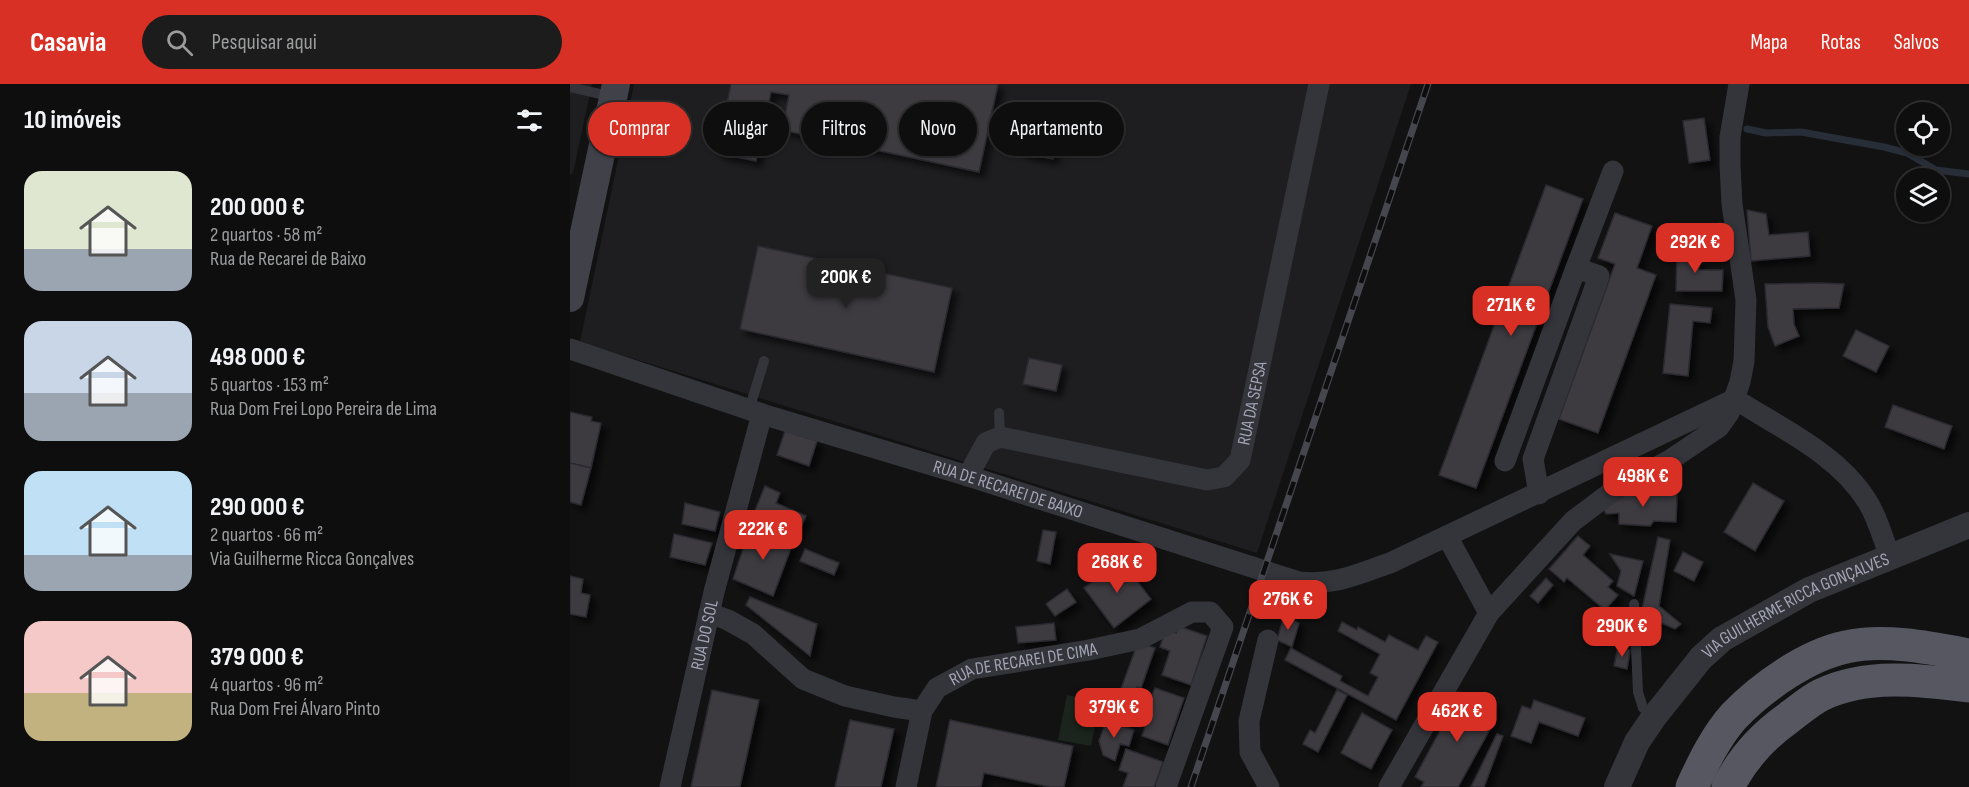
<!DOCTYPE html>
<html lang="pt">
<meta charset="utf-8">
<style>
body{margin:0;font-family:"Sofia Sans Condensed",sans-serif;background:#1c1c1c;color:#f1f3f6;height:100vh;display:flex;flex-direction:column;font-size:22px;white-space:nowrap}
*{box-sizing:border-box;margin:0}
p{font-size:20px;color:#9b9c9e}
.icon{flex:none;width:33px;height:33px;fill:none;stroke:currentColor;stroke-width:2;stroke-linecap:round;stroke-linejoin:round}
.map{position:relative;flex:1;overflow:hidden}
.panel{display:flex;flex-direction:column;background:#0e0e0e;width:570px}
.panel>*{flex:none}
.hud{position:absolute;left:18px;top:18px;width:570px;height:54px;display:flex;gap:12px}
.fabs{position:absolute;left:1326px;top:18px;display:grid;gap:12px}
.fabs a{display:grid;place-items:center;width:54px;height:54px;border-radius:50%;background:#0e0e0e;box-shadow:0 2px 4px #0004,0 0 0 2px #2e2e2e;font-size:30px}
.price{position:absolute;translate:-50% -51px;padding:0 14px;border-radius:12px;background:#d93025;color:#fff;font-size:20px;line-height:39px;filter:drop-shadow(0 2px 3px #0008)}
.price::after{content:'';position:absolute;left:50%;top:36px;width:18px;height:14px;margin-left:-9px;background:inherit;clip-path:polygon(0 0,100% 0,50% 100%)}
.price.current{background:#222;color:#fff}
ul{padding:0;list-style:none}
li{display:flex;align-items:center;gap:18px;height:150px;padding:0 24px}
li span{display:grid;place-items:center;flex:none;width:168px;height:120px;border-radius:18px;color:#555}
li>.icon{margin-inline-start:auto}
span .icon{width:72px;height:72px;fill:#fffc;stroke-width:1}
li b{font-size:26px}
h2{display:flex;justify-content:space-between;align-items:center;height:72px;padding:0 24px;font-size:26px}
.pill{padding:0 21px;border-radius:27px;background:#0e0e0e;box-shadow:0 2px 4px #0004,0 0 0 2px #2e2e2e;font-size:21px;line-height:54px}
.pill.current{background:#d93025;color:#fff}
header{display:flex;align-items:center;gap:36px;box-sizing:border-box;height:84px;padding:0 30px;background:#d93025;color:#fff}
header strong{font-size:28px}
nav{display:flex;gap:33px;margin-inline-start:auto;font-size:21px}
.search{width:420px;height:54px;background:#1c1c1c;display:flex;align-items:center;gap:15px;box-sizing:border-box;padding:0 21px;border-radius:33px;color:#9b9c9e;font-size:22px}
main{display:flex;flex:1;min-height:0}
.map>svg:first-child{display:block}
.built{fill:#1e1e21}
.green{fill:#1b241d}
.lines{fill:none;stroke-linecap:round;stroke-linejoin:round}
.stream{stroke:#272e38;stroke-width:7}
.building{fill:#3c3b41;stroke:#2c2b30;stroke-width:1.5;filter:url(#shadow)}
.service{stroke:#34343b;stroke-width:10}
.minor{stroke:#34343b;stroke-width:21}
.tertiary{stroke:#34343b;stroke-width:26}
.secondary{stroke:#404149;stroke-width:28}
.trunk{stroke:#565761;stroke-width:33}
.rail-casing{stroke:#45464e;stroke-width:7}
.rail{stroke:#0d0d0e;stroke-width:4.5;stroke-dasharray:14;stroke-linecap:butt}
.labels{text-anchor:middle;dominant-baseline:central;stroke-width:4.5;stroke-linejoin:round;paint-order:stroke}
.street-label{font-size:18px;fill:#a2a5b5;stroke:#0d0d0e}
</style>
<header>
<strong>Casavia</strong>
<div class="search"><svg class="icon" aria-label="search" viewBox="0 0 24 24"><circle cx="10" cy="10" r="6"/><path d="M15 15l6 6"/></svg>Pesquisar aqui</div>
<nav><a>Mapa</a><a>Rotas</a><a>Salvos</a></nav>
</header>
<main>
<section class="panel">
<h2>10 imóveis<svg class="icon" aria-label="filters" viewBox="0 0 24 24"><path d="M4 7h16M4 17h16"/><circle cx="9" cy="7" r="2"/><circle cx="15" cy="17" r="2"/></svg></h2>
<ul>
<li><span style="background:linear-gradient(#dfe7d0 65%,#9aa5b1 0)"><svg class="icon" aria-label="home" viewBox="0 0 24 24"><path d="M3 11l9-7 9 7M6 9v11h12V9"/></svg></span><div><b>200 000 €</b><p>2 quartos · 58 m²</p><p>Rua de Recarei de Baixo</p></div></li>
<li><span style="background:linear-gradient(#c9d6e8 60%,#9aa5b1 0)"><svg class="icon" aria-label="home" viewBox="0 0 24 24"><path d="M3 11l9-7 9 7M6 9v11h12V9"/></svg></span><div><b>498 000 €</b><p>5 quartos · 153 m²</p><p>Rua Dom Frei Lopo Pereira de Lima</p></div></li>
<li><span style="background:linear-gradient(#bfe0f5 70%,#9aa5b1 0)"><svg class="icon" aria-label="home" viewBox="0 0 24 24"><path d="M3 11l9-7 9 7M6 9v11h12V9"/></svg></span><div><b>290 000 €</b><p>2 quartos · 66 m²</p><p>Via Guilherme Ricca Gonçalves</p></div></li>
<li><span style="background:linear-gradient(#f6c9c9 60%,#c2b280 0)"><svg class="icon" aria-label="home" viewBox="0 0 24 24"><path d="M3 11l9-7 9 7M6 9v11h12V9"/></svg></span><div><b>379 000 €</b><p>4 quartos · 96 m²</p><p>Rua Dom Frei Álvaro Pinto</p></div></li>
</ul>
</section>
<div class="map">
<svg width="1399" height="703" viewBox="0 0 1399 703">
<defs>
<filter id="shadow"><feDropShadow dx="5.5" dy="5.5" stdDeviation="3" flood-color="#0009"/></filter>
</defs>
<rect width="100%" height="100%" fill="#121213"/>
<g class="built">
<path d="M0 0H22L3 89 0 91Z"/>
<path d="M64 0H841L687 469 10 258Z"/>
</g>
<path class="green" d="M497 611 530 618 521 662 488 656Z"/>
<g class="lines">
<path class="stream" d="M1177 45 1196 49 1231 48 1314 63 1337 69 1366 86 1399 90"/>
</g>
<g class="building">
<path d="M161 0H428L409 88 212 46 219 11 201 8 186 77 147 69Z"/>
<path d="M458 32 490 39 483 75 451 69Z"/>
<path d="M1134 34 1140 76 1119 79 1113 37Z"/>
<path d="M976 101 1013 115 906 404 869 391Z"/>
<path d="M1177 126 1196 130 1199 151 1238 148 1240 172 1181 177Z"/>
<path d="M1045 129 1082 142 1067 184 1086 191 1028 349 989 335 1045 180 1028 174Z"/>
<path d="M1151 139 1153 152 1140 154 1138 141Z"/>
<path d="M1107 159H1119V177H1129V186H1153L1152 207H1106Z"/>
<path d="M188 162 382 204 364 288 170 245Z"/>
<path d="M1249 199 1274 200 1269 224 1223 225 1224 240 1229 252 1205 262 1198 243 1195 200Z"/>
<path d="M1100 220 1142 224 1140 239 1123 237 1118 292 1093 289Z"/>
<path d="M1286 246 1319 262 1306 288 1273 272Z"/>
<path d="M459 274 492 281 486 307 453 300Z"/>
<path d="M1323 321 1382 342 1374 365 1315 343Z"/>
<path d="M0 328 22 333 21 337 31 339 21 384 0 379Z"/>
<path d="M215 347 247 357 239 382 207 371Z"/>
<path d="M0 379 21 384 11 421 0 418Z"/>
<path d="M1183 399 1214 417 1185 467 1154 448Z"/>
<path d="M195 402 210 409 206 419 236 432 226 453 182 434Z"/>
<path d="M1052 408 1107 411 1106 438 1084 437 1080 442 1049 440V429L1036 430 1033 423Z"/>
<path d="M115 419 150 428 145 447 112 440Z"/>
<path d="M181 441 223 459 203 512 163 495Z"/>
<path d="M473 446 486 448 480 480 467 477Z"/>
<path d="M104 450 142 459 135 481 100 473Z"/>
<path d="M1008 452 1020 462 1013 471 1043 497 1038 503 1048 511 1035 526 997 494 994 498 979 485Z"/>
<path d="M1088 453 1100 456 1089 522 1111 540 1105 545 1071 530Z"/>
<path d="M235 465 269 479 264 491 230 477Z"/>
<path d="M1113 468 1133 478 1124 497 1104 487Z"/>
<path d="M1040 470 1073 477 1064 512 1047 502 1051 487Z"/>
<path d="M551 476 581 515 544 544 514 504Z"/>
<path d="M0 492 13 495 11 509 20 511 16 533 0 530Z"/>
<path d="M976 494 983 501 968 519 960 512Z"/>
<path d="M497 505 506 518 485 532 476 520Z"/>
<path d="M180 513 247 540 240 572 176 521Z"/>
<path d="M714 531 729 539 722 563 707 556Z"/>
<path d="M772 538 787 546 788 543 815 558 819 551 848 566 856 552 868 558 826 636 715 576 721 564 772 592 770 597 798 612 808 593 800 589 810 570 768 547Z"/>
<path d="M484 539 486 556 448 559 446 543Z"/>
<path d="M608 542 637 552 621 601 592 591 600 567 590 563 596 545 606 549Z"/>
<path d="M568 558 585 564 571 604 567 603 565 609 581 614 585 604 614 614 598 661 572 652 580 628 547 616Z"/>
<path d="M1048 563 1060 566 1057 585 1044 582Z"/>
<path d="M142 606 189 616 170 703H121Z"/>
<path d="M767 606 777 611 748 668 733 660 740 646 745 649Z"/>
<path d="M888 608 926 621 919 647 888 703H851L854 698 845 693 879 630Z"/>
<path d="M964 616 1015 634 1008 652 969 638 961 659 941 652 952 622 961 625Z"/>
<path d="M792 629 822 646 801 685 771 669Z"/>
<path d="M280 636 324 645 311 703H265Z"/>
<path d="M380 636 503 662 494 703H480L414 689 411 703H366Z"/>
<path d="M536 637 564 646 559 662 550 660 545 677 533 671 529 657Z"/>
<path d="M927 650 933 652 914 703H901Z"/>
<path d="M556 665 593 678 584 703H553L558 689 549 686Z"/>
</g>
<g class="lines">
<g class="service">
<path d="M0 3 43 13"/>
<path d="M179 326 194 277"/>
<path d="M429 329 430 353"/>
<path d="M1064 520 1068 608 1073 624 1084 633"/>
</g>
<g class="minor">
<path id="s1" d="M0 265 192 330 398 392 729 498C764 502 787 490 820 479L1165 315C1210 344 1268 370 1297 417 1308 434 1313 455 1320 473"/>
<path d="M935 377 1006 184"/>
<path id="s2" d="M398 392 416 359 430 353 637 396 654 393 670 376 749 0"/>
<path d="M969 410 963 375 1029 192 1006 184 1043 87"/>
<path d="M877 452 919 529"/>
<path d="M139 529 158 536 183 550 233 595 275 612 324 623 352 627"/>
<path d="M698 556 679 637 680 668 699 703"/>
<path id="s3" d="M100 703 144 508 192 330"/>
<path id="s4" d="M336 703 352 627 367 604 402 585 519 566 570 555 622 528H640L653 543 596 703"/>
<path d="M819 703 919 529 1003 437 1043 407 1100 376 1149 343 1159 329 1170 298 1174 277 1176 216 1162 120 1160 81V53L1169 0"/>
</g>
<path class="tertiary" id="s5" d="M1047 703 1067 658 1084 633 1131 574 1152 555 1239 506 1399 441"/>
<path class="secondary" d="M0 214 46 0"/>
<g class="trunk">
<path d="M1122 703C1133 679 1146 652 1164 632 1192 603 1237 571 1276 563 1313 554 1362 564 1399 571"/>
<path d="M1158 703C1172 675 1192 653 1217 635 1228 627 1239 617 1251 611 1296 589 1351 596 1399 602"/>
</g>
<defs>
<path id="rail" d="M621 703 858 0"/>
</defs>
<use href="#rail" class="rail-casing"/>
<use href="#rail" class="rail"/>
</g>
<g class="labels">
<g class="street-label">
<text stroke="none"><textPath href="#s2" startOffset="363">RUA DA SEPSA</textPath></text>
<text stroke="none"><textPath href="#s1" startOffset="460">RUA DE RECAREI DE BAIXO</textPath></text>
<text stroke="none"><textPath href="#s5" startOffset="264">VIA GUILHERME RICCA GONÇALVES</textPath></text>
<text stroke="none"><textPath href="#s3" startOffset="156">RUA DO SOL</textPath></text>
<text stroke="none"><textPath href="#s4" startOffset="196">RUA DE RECAREI DE CIMA</textPath></text>
</g>
</g>
</svg>
<div class="fabs">
<a><svg class="icon" aria-label="locate" viewBox="0 0 24 24"><circle cx="12" cy="12" r="6"/><path d="M12 2v4M12 18v4M2 12h4M18 12h4"/></svg></a>
<a><svg class="icon" aria-label="layers" viewBox="0 0 24 24"><path d="M12 4l9 5-9 5-9-5zM3 14l9 5 9-5"/></svg></a>
</div>
<b class="price" style="left:1125px;top:190px">292K €</b>
<b class="price current" style="left:276px;top:225px">200K €</b>
<b class="price" style="left:941px;top:253px">271K €</b>
<b class="price" style="left:1073px;top:424px">498K €</b>
<b class="price" style="left:193px;top:477px">222K €</b>
<b class="price" style="left:547px;top:510px">268K €</b>
<b class="price" style="left:718px;top:547px">276K €</b>
<b class="price" style="left:1052px;top:574px">290K €</b>
<b class="price" style="left:544px;top:655px">379K €</b>
<b class="price" style="left:887px;top:659px">462K €</b>
<div class="hud">
<a class="pill current">Comprar</a>
<a class="pill">Alugar</a>
<a class="pill">Filtros</a>
<a class="pill">Novo</a>
<a class="pill">Apartamento</a>
</div>
</div>
</main>
